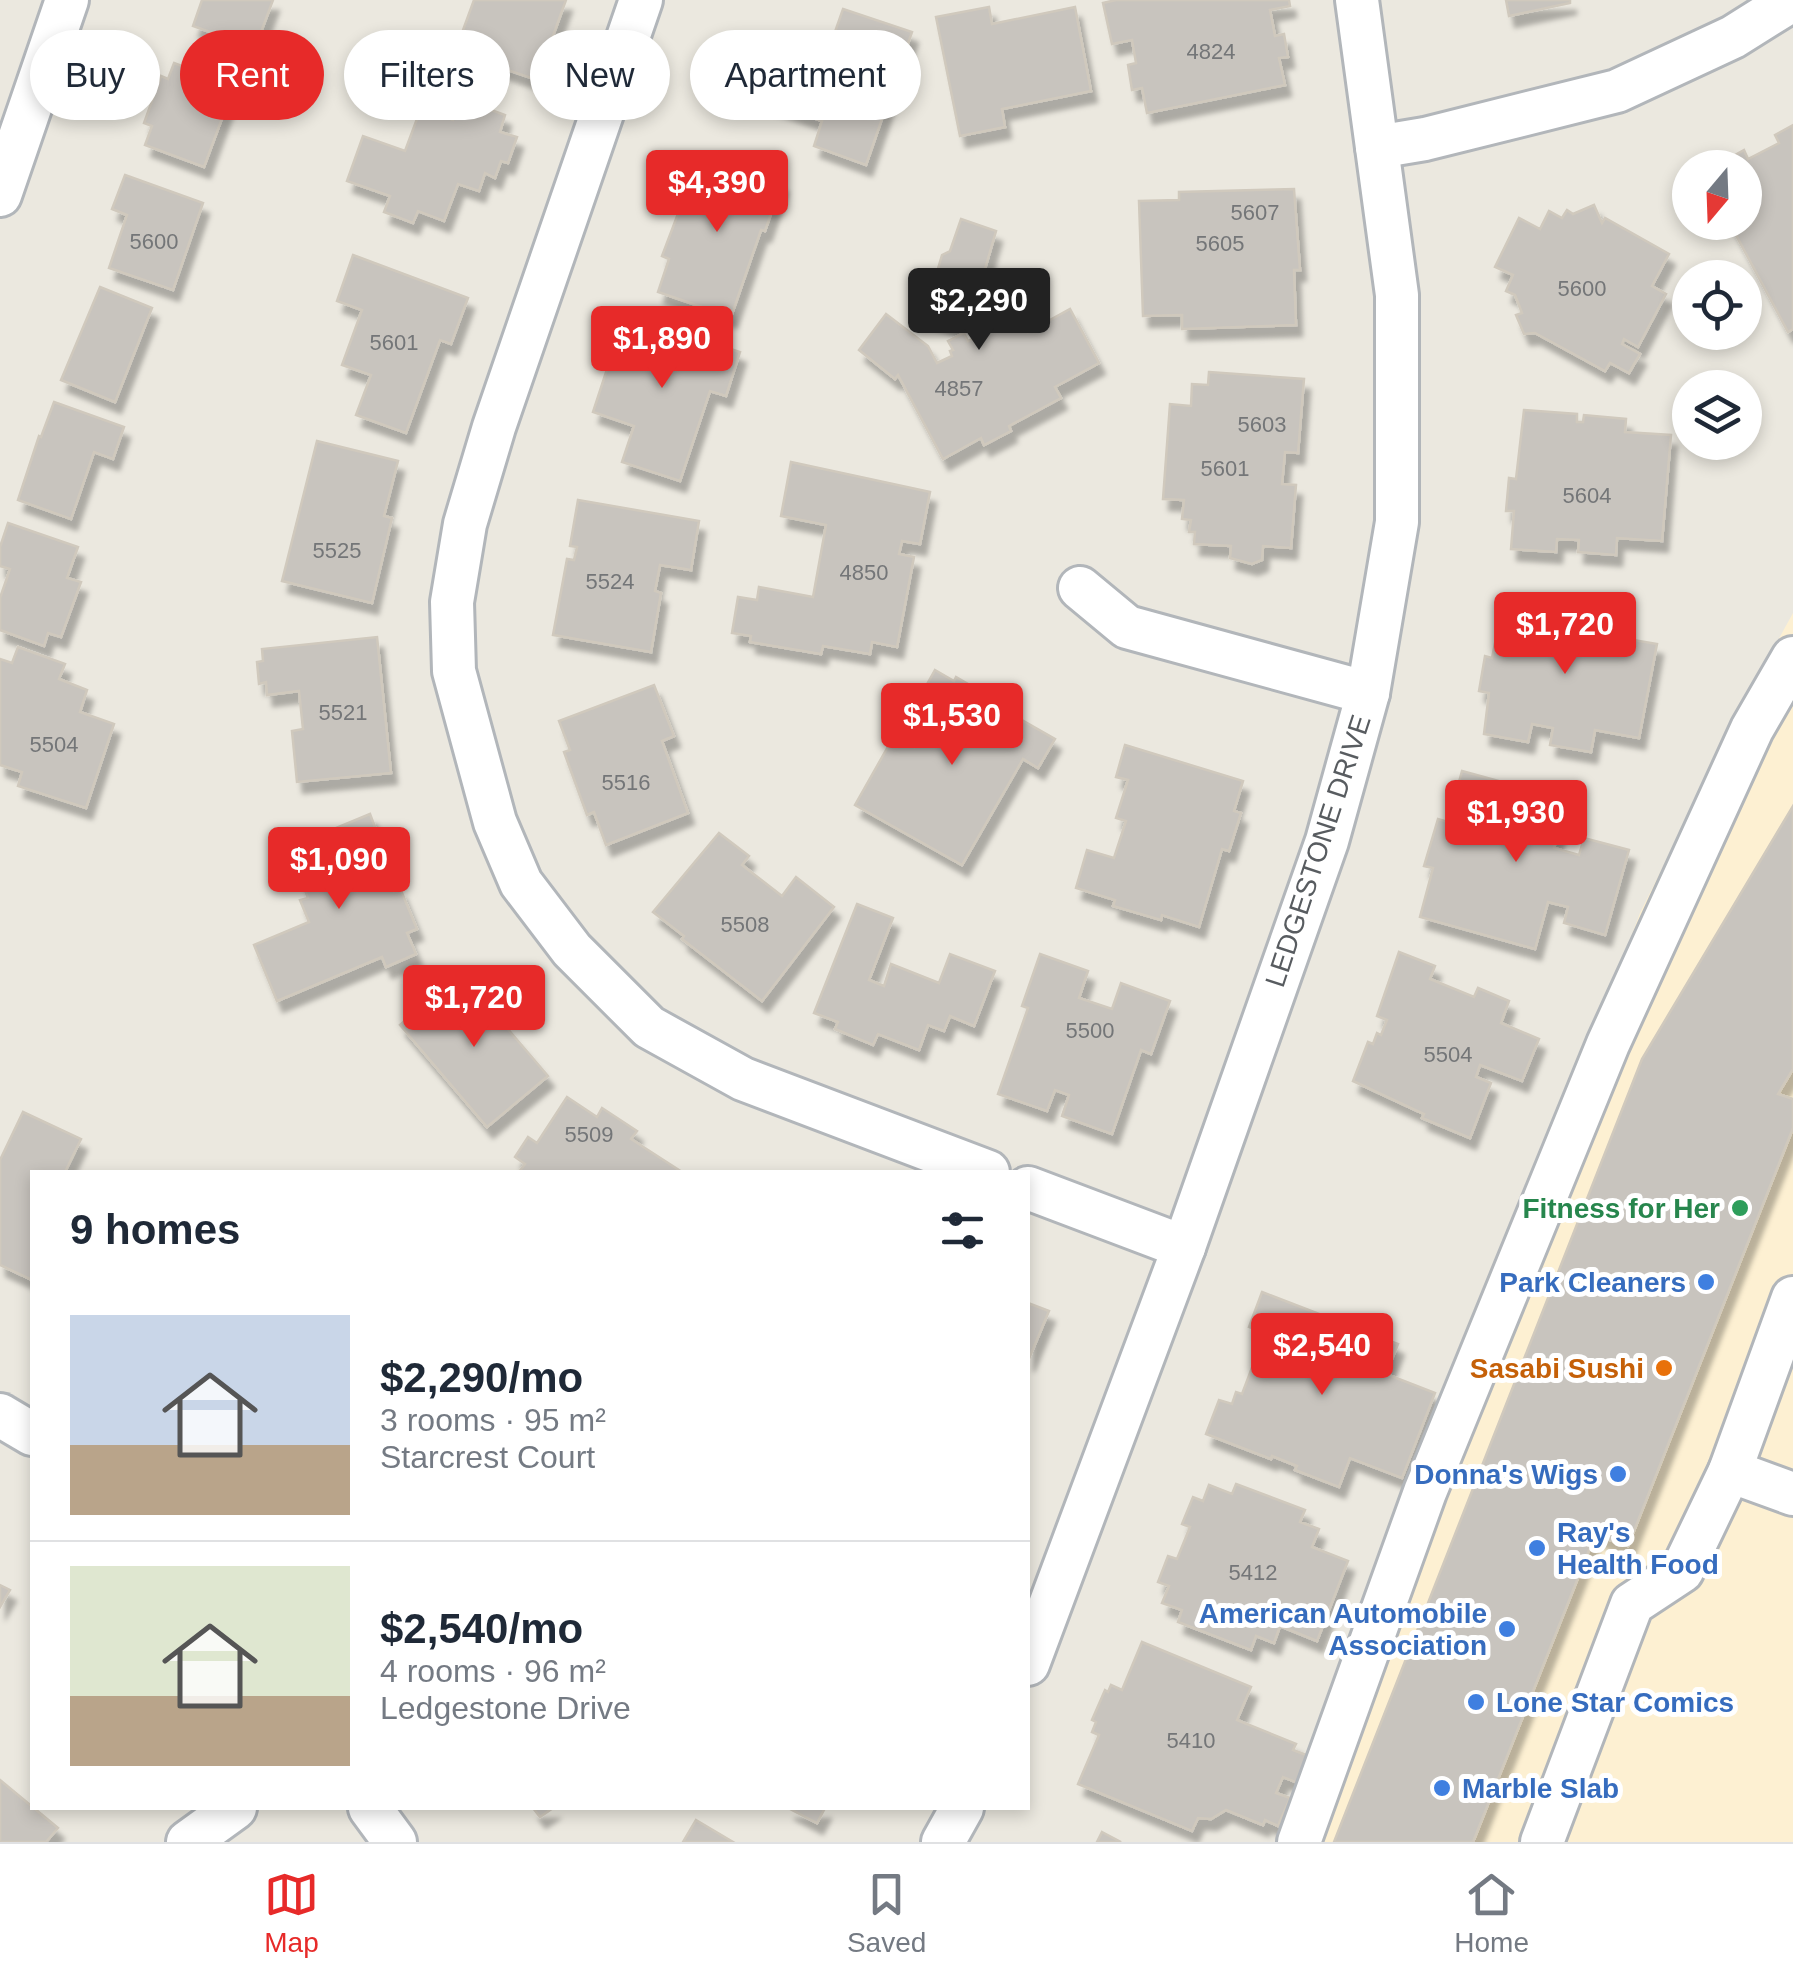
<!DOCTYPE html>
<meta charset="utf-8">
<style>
body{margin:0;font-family:Helvetica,sans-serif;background:#f2f2f3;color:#1f2937;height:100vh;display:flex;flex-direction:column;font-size:38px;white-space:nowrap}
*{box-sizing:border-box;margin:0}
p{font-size:32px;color:#747a83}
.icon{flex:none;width:55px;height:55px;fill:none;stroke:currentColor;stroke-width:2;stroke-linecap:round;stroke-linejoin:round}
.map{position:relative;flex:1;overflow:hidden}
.panel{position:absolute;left:30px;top:1170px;width:1000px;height:640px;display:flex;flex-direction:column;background:#fff;border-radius:0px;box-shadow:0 5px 15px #0003}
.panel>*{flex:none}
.top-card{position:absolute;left:30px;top:30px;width:1000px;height:90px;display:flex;gap:20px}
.needle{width:65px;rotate:199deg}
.fabs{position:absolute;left:1672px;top:150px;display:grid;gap:20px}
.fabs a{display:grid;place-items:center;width:90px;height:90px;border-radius:50%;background:#fff;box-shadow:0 5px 15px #0003;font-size:50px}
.price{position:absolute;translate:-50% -85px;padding:0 22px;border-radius:10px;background:#e72a29;color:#fff;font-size:32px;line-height:65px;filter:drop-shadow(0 2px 5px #0008)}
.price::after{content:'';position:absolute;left:50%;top:60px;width:30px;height:22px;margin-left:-15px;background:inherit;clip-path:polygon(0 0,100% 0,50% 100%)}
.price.current{background:#222;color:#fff}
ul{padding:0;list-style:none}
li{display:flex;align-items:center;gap:30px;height:250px;padding:0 40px}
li+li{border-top:2px solid #e0e1e3}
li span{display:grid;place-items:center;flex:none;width:280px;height:200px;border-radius:0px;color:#555}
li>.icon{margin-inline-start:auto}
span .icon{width:120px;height:120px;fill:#fffc;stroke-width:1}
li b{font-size:42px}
h2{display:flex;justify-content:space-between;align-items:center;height:120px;padding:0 40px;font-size:42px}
.tag{padding:0 35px;border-radius:45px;background:#fff;box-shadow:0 5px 15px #0003;font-size:35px;line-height:90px}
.tag.current{background:#e72a29;color:#fff}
.menu{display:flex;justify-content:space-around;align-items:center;height:140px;border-top:2px solid #e0e1e3;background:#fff;font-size:28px;color:#747a83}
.menu a{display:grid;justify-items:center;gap:5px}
.menu .current{color:#e72a29}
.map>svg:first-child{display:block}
.commercial{fill:#fdf0d2}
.building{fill:#c8c4be;stroke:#d0c9bd;stroke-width:2.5;filter:url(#shadow)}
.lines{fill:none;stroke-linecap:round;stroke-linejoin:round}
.minor-casing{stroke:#b2b6ba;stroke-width:48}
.minor{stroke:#fff;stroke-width:42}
.leisure-dot{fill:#2e9e5b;stroke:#fff;stroke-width:4}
.shop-dot{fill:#3f7fe0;stroke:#fff;stroke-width:4}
.food-dot{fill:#e8710a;stroke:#fff;stroke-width:4}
.labels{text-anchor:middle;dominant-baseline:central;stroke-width:10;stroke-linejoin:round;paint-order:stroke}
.number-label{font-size:22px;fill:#747678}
.street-label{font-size:28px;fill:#585c60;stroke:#fff}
.leisure-label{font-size:28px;font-weight:bold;fill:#27864d;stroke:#fff;text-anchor:end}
.shop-label{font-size:28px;font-weight:bold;fill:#366cbe;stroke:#fff;text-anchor:end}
.food-label{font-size:28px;font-weight:bold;fill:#c56008;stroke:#fff;text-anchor:end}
</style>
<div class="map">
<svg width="1793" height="1842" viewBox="0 0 1793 1842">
<defs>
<filter id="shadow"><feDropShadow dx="6" dy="11" stdDeviation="2.5" flood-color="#0004"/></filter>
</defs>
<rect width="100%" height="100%" fill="#ebe8df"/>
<path class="commercial" d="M1793 613V1842H1279L1472 1357 1640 913 1749 693Z"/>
<g class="building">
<path d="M202 0H273L255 48 193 26Z"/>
<path d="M474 0H566L537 80 455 52Z"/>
<path d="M1116 0H1289L1290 6 1270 10 1275 36 1284 34 1288 57 1279 58 1285 85 1147 113 1142 88 1132 90 1128 65 1136 63 1132 40 1112 44 1103 3Z"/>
<path d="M1506 0H1570V3L1509 16Z"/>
<path d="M989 7 992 24 1075 7 1091 91 1002 109 1005 127 960 136 936 17Z"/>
<path d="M843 9 912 32 866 165 814 146 822 121 732 90 749 41 823 66Z"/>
<path d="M174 63 234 86 204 167 145 145 152 126 144 123 161 76 168 79Z"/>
<path d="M461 99 505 115 500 132 517 137 508 163 501 161 495 178 485 173 479 191 458 184 444 221 418 211 413 223 384 212 390 196 347 181 363 136 405 151 421 108 453 120Z"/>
<path d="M1793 125V329L1788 332 1729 222H1745V168H1712L1744 150 1748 159 1779 143 1775 135Z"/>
<path d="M704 154 782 182 765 231 761 230 731 317 658 292 669 259 662 256 679 211 683 213Z"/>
<path d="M125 175 203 203 173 290 109 268 127 215 112 209Z"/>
<path d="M1294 189 1300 270H1294L1296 325 1182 329V315L1143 316 1139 201 1179 200V192Z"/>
<path d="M1594 205 1602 223 1605 218 1669 254 1652 286 1666 294 1638 347 1624 339 1622 344 1640 354 1629 373 1610 363 1605 371 1535 333 1524 334 1516 315 1522 313 1515 295 1506 291 1513 275 1495 267 1519 218 1540 229 1549 211 1562 218 1567 210 1573 214Z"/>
<path d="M961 219 996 231 985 269 997 274 1028 332 1070 309 1099 363 1055 387 1061 398 1009 426 1011 431 984 445 981 438 943 459 898 375 895 379 859 350 886 314 928 346 937 363 952 356 950 351 953 350 948 341 964 333 968 341 982 334 969 306 964 305 957 327 924 316 942 255 950 251Z"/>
<path d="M353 255 468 298 451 344 440 340 406 433 356 415 371 375 342 365 362 310 337 301Z"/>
<path d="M100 287 152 308 115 402 61 380Z"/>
<path d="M625 314 740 352 726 396 710 391 680 481 622 462 634 426 593 412Z"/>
<path d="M1209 372 1304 379 1298 453 1285 452 1282 484 1296 485 1291 548 1263 546 1262 560 1252 564 1230 558 1231 546 1194 544 1195 532H1189L1191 520 1182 519 1184 500 1163 499 1170 404 1191 406 1192 384 1208 385Z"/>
<path d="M54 402 124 427 113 459 94 452 71 519 18 500 39 436 41 437Z"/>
<path d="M1524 410 1577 414V422H1583L1584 415 1626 419 1625 432 1671 435 1662 541 1617 538 1616 555 1578 552 1579 540 1557 539 1556 552 1511 549 1514 511H1506L1509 478 1516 479Z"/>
<path d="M317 441 398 461 384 516 392 518 372 603 282 581Z"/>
<path d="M791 462 930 492 920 544 902 541 899 554 914 557 897 647 872 642 870 654 823 646 821 654 750 642 751 636 732 633 738 597 757 600 759 587 813 597 826 525 781 516Z"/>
<path d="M578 500 699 521 691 570 660 565 655 591 661 593 651 652 553 635 567 559 574 560 577 547 570 546Z"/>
<path d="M8 523 78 547 67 578 81 582 61 637 48 633 44 646 0 630V598L10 569 0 566V547Z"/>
<path d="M1508 598 1548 606 1546 617 1570 621 1573 605 1615 613 1610 636 1657 644 1639 738 1595 730 1591 752 1550 745 1553 728 1532 724 1528 742 1484 734 1489 693 1479 691 1485 656 1492 658 1497 633 1501 634Z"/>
<path d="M377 637 391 773 297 782 292 731 303 729 299 691 267 695 266 682 259 684 257 662 263 661 262 649Z"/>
<path d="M18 647 65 664 59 679 87 690 80 712 114 724 86 808 18 786 22 772 0 765V659L12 663Z"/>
<path d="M935 670 954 681 956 677 999 702 997 706 1055 739 1038 768 1023 759 962 865 855 805 894 736 914 747 933 714 916 704Z"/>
<path d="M654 685 674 736 662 741 688 813 606 845 594 812 587 815 564 752 570 750 559 721Z"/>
<path d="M1125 745 1243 781 1234 811 1241 813 1229 851 1222 849 1199 927 1162 915 1161 920 1113 906 1115 900 1076 888 1087 850 1114 858 1126 821 1116 818 1128 780 1116 777Z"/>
<path d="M1462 771 1576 802 1568 828 1561 825 1554 848 1579 855 1584 838 1629 850 1605 935 1564 923 1568 907 1548 902 1535 949 1420 917 1433 868 1424 866 1438 819 1448 822Z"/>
<path d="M1793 806V1069L1778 1094 1793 1099V1128L1628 1546 1595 1535 1473 1842H1334L1642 1059Z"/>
<path d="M370 814 383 848 378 851 394 891 400 888 417 929 407 933 416 954 386 967 382 957 277 1001 254 945 309 922 300 900 308 898 288 848Z"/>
<path d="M719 833 749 856 742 865 782 896 796 877 834 907 762 1001 682 939 684 936 653 912Z"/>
<path d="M857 904 893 918 869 980 884 986 891 964 939 983 950 954 995 971 974 1026 950 1016 944 1031 928 1025 919 1050 878 1034 873 1045 835 1029 838 1022 814 1013Z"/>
<path d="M1399 952 1435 966 1430 979 1474 997 1478 988 1509 1001 1501 1023 1539 1039 1522 1081 1480 1065 1476 1077 1491 1083 1470 1138 1422 1118 1424 1114 1353 1081 1368 1042 1373 1044 1377 1033 1381 1035 1387 1020 1377 1016Z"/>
<path d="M1040 954 1088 971 1079 998 1112 1009 1121 983 1170 1001 1151 1054 1141 1050 1112 1134 1062 1116 1069 1095 1055 1090 1047 1111 998 1094 1028 1008 1022 1006Z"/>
<path d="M460 973 548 1076 487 1127 400 1025Z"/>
<path d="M567 1097 597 1117 602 1108 637 1131 631 1139 682 1172H519L525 1164 515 1157 528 1137 537 1143Z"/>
<path d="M23 1112 81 1139 65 1172H32V1280L0 1265V1160Z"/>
<path d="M1262 1292 1327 1317 1321 1332 1346 1342 1352 1327 1398 1344 1386 1374 1435 1393 1402 1478 1350 1458 1339 1487 1295 1470 1297 1466 1272 1456 1271 1459 1206 1434 1219 1400 1232 1404 1236 1392 1242 1394 1261 1344 1256 1343 1261 1331 1249 1327Z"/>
<path d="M1028 1303 1049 1311 1028 1361Z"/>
<path d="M1236 1484 1305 1510 1300 1522 1319 1529 1312 1547 1348 1561 1317 1641 1280 1626 1274 1643 1256 1636 1251 1650 1178 1622 1182 1610 1162 1603 1169 1586 1158 1582 1168 1556 1177 1559 1190 1527 1182 1524 1193 1497 1203 1501 1209 1485 1232 1494Z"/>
<path d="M0 1585 10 1590 0 1607Z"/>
<path d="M1142 1642 1251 1687 1237 1720 1296 1744 1293 1750 1309 1756 1298 1783 1283 1777 1276 1793 1290 1798 1278 1826 1265 1820 1263 1825 1226 1810 1211 1819 1198 1818 1192 1831 1078 1784 1099 1735 1092 1732 1096 1722 1092 1720 1105 1690 1108 1692 1111 1685 1122 1690Z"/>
<path d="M0 1780 58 1828 46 1842H0Z"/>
<path d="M533 1808H553L540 1817Z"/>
<path d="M788 1808H825L817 1823Z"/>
<path d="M696 1820 733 1842H683Z"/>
<path d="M1102 1832 1121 1842H1097Z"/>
</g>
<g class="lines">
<defs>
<g id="minor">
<path d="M641 0 494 427 465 524 452 602 454 671 495 822 521 883 572 950 649 1027 743 1079 988 1172"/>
<path d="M1377 147 1425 139 1617 91 1733 37 1792 0"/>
<path d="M0 195 67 0"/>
<path d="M1080 588 1127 627 1368 693"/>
<path d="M1028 1188 1184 1247"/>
<path d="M0 1415 32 1434"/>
<path d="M1730 1471 1793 1494"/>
<path d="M1028 1664 1184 1247 1327 841 1368 693 1397 522V295L1357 0"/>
<path d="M370 1808 395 1842"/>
<path d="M188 1842 235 1808"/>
<path d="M943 1842 962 1808"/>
<path d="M1299 1842 1425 1492 1608 1044 1752 729 1793 658"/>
<path d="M1542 1842 1632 1604 1682 1571 1730 1471 1793 1298"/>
</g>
</defs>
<use href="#minor" class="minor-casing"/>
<use href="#minor" class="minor"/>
</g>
<circle class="leisure-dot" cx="1740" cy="1208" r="10"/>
<g class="shop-dot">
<circle cx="1706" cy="1282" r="10"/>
<circle cx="1618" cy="1474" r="10"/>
<circle cx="1537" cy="1548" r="10"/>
<circle cx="1507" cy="1629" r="10"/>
<circle cx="1476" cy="1702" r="10"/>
<circle cx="1442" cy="1788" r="10"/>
</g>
<circle class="food-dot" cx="1664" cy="1368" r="10"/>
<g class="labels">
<g class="number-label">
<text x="1211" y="51">4824</text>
<text x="1255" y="212">5607</text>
<text x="154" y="241">5600</text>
<text x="1220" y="243">5605</text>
<text x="1582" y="288">5600</text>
<text x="394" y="342">5601</text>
<text x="959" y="388">4857</text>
<text x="1262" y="424">5603</text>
<text x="1225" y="468">5601</text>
<text x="1587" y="495">5604</text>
<text x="337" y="550">5525</text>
<text x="864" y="572">4850</text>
<text x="610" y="581">5524</text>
<text x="343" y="712">5521</text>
<text x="54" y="744">5504</text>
<text x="626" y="782">5516</text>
<text x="745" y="924">5508</text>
<text x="1090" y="1030">5500</text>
<text x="1448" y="1054">5504</text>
<text x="589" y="1134">5509</text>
<text x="1253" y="1572">5412</text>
<text x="1191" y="1740">5410</text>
</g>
<g class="street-label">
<text transform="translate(1318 851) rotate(-72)">LEDGESTONE DRIVE</text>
</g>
<g class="leisure-label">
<text x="1720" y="1208">Fitness for Her</text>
</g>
<g class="shop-label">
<text x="1686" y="1282">Park Cleaners</text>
<text x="1598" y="1474">Donna's Wigs</text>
<text x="1557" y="1532" text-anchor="start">Ray's<tspan x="1557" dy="32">Health Food</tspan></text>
<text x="1487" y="1613">American Automobile<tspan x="1487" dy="32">Association</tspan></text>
<text x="1496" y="1702" text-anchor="start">Lone Star Comics</text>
<text x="1462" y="1788" text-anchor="start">Marble Slab</text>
</g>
<g class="food-label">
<text x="1644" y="1368">Sasabi Sushi</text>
</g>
</g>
</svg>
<div class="fabs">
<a><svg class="needle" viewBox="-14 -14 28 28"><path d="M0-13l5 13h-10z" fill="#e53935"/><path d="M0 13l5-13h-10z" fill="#747a83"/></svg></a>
<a><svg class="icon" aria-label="locate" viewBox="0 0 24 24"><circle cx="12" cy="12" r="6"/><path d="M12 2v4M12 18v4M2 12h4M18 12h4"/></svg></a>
<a><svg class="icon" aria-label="layers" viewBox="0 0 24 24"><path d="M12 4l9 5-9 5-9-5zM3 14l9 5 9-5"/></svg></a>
</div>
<b class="price" style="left:717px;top:235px">$4,390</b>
<b class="price current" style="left:979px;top:353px">$2,290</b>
<b class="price" style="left:662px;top:391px">$1,890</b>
<b class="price" style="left:1565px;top:677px">$1,720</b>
<b class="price" style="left:952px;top:768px">$1,530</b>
<b class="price" style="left:1516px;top:865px">$1,930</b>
<b class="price" style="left:339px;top:912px">$1,090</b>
<b class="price" style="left:474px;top:1050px">$1,720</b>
<b class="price" style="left:1322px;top:1398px">$2,540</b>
<div class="top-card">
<a class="tag">Buy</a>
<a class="tag current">Rent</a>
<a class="tag">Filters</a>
<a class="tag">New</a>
<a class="tag">Apartment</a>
</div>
<section class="panel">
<h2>9 homes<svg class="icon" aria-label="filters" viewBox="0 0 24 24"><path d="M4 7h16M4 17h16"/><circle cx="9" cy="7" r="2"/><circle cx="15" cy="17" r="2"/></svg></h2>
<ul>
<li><span style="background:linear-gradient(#c9d6e8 65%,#b9a48a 0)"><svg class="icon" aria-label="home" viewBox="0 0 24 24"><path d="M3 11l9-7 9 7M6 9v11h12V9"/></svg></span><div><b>$2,290/mo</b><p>3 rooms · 95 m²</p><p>Starcrest Court</p></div></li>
<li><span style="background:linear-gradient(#dfe7d0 65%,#b9a48a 0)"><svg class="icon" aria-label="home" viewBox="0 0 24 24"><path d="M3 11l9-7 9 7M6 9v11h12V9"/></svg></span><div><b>$2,540/mo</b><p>4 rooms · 96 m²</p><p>Ledgestone Drive</p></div></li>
</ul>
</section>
</div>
<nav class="menu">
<a class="current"><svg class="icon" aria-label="map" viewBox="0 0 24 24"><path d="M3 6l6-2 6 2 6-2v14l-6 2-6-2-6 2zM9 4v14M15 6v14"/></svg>Map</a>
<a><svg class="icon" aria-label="saved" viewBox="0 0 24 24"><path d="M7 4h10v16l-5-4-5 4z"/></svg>Saved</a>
<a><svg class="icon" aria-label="home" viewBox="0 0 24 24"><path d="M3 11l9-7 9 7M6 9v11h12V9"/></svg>Home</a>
</nav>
